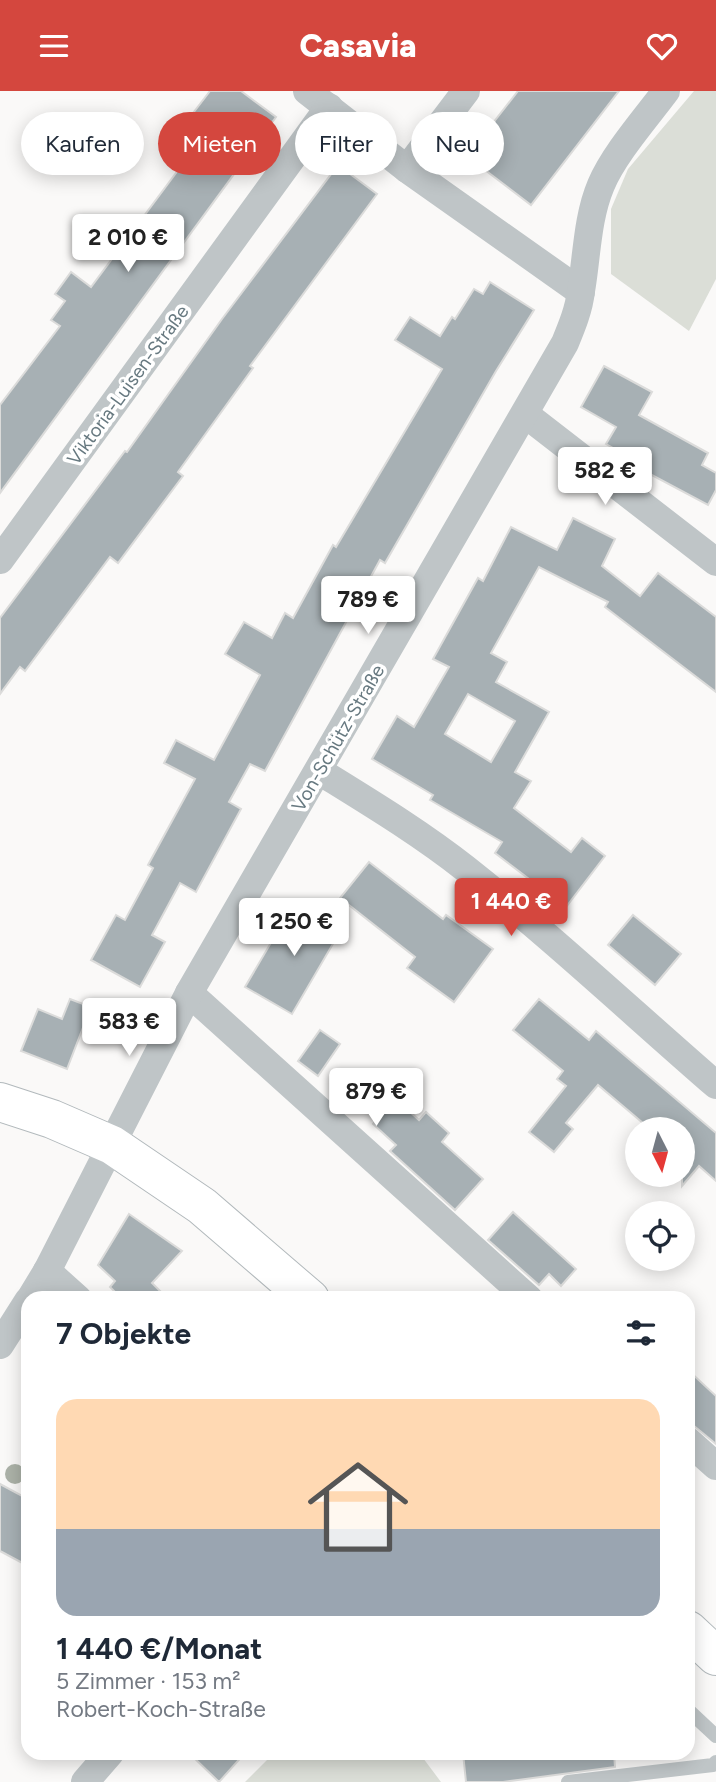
<!DOCTYPE html>
<html lang="de">
<meta charset="utf-8">
<style>
body{margin:0;font-family:Figtree,sans-serif;background:#f2f2f3;color:#1f2937;height:100vh;display:flex;flex-direction:column;font-size:26px;white-space:nowrap}
*{box-sizing:border-box;margin:0}
p{font-size:23px;color:#747a83}
.icon{flex:none;width:38px;height:38px;fill:none;stroke:currentColor;stroke-width:2;stroke-linecap:round;stroke-linejoin:round}
.map{position:relative;flex:1;overflow:hidden}
.side{position:absolute;left:21px;top:1200px;width:674px;height:469px;display:flex;flex-direction:column;background:#fff;border-radius:21px;box-shadow:0 4px 18px #0003}
.side>*{flex:none}
.top-card{position:absolute;left:21px;top:21px;width:676px;height:63px;display:flex;gap:14px}
.needle{width:46px;rotate:174deg}
.controls{position:absolute;left:625px;top:1026px;display:grid;gap:14px}
.controls a{display:grid;place-items:center;width:70px;height:70px;border-radius:50%;background:#fff;box-shadow:0 4px 18px #0003;font-size:35px}
.price{position:absolute;translate:-50% -60px;padding:0 16px;border-radius:7px;background:#fff;color:#222;font-size:23px;line-height:46px;filter:drop-shadow(0 2px 4px #0008)}
.price::after{content:'';position:absolute;left:50%;top:42px;width:21px;height:16px;margin-left:-10px;background:inherit;clip-path:polygon(0 0,100% 0,50% 100%)}
.price.active{background:#d4473e;color:#fff}
ul{padding:0;list-style:none}
li{display:grid;align-content:center;gap:14px;height:371px;padding:0 35px}
li span{display:grid;place-items:center;height:217px;border-radius:21px;color:#555}
li>.icon{margin-inline-start:auto}
span .icon{width:126px;height:126px;fill:#fffc;stroke-width:1}
li b{font-size:30px}
h2{display:flex;justify-content:space-between;align-items:center;height:84px;padding:0 35px;font-size:30px}
.chip{padding:0 24px;border-radius:32px;background:#fff;box-shadow:0 4px 18px #0003;font-size:24px;line-height:63px}
.chip.active{background:#d4473e;color:#fff}
header{display:flex;justify-content:space-between;align-items:center;height:91px;padding:0 35px;background:#d4473e;color:#fff;font-size:32px;font-weight:800}
.map>svg:first-child{display:block}
.green{fill:#dbded7}
.building{fill:#a7b0b4;stroke:#dbdbda;stroke-width:2;fill-rule:evenodd}
.lines{fill:none;stroke-linecap:round;stroke-linejoin:round}
.secondary-casing{stroke:#b2b9bc;stroke-width:40}
.lane{stroke:#bfc5c7;stroke-width:14}
.street{stroke:#bfc5c7;stroke-width:28}
.secondary{stroke:#fff;stroke-width:38}
.tree{fill:#acb2a8}
.labels{text-anchor:middle;dominant-baseline:central;stroke-width:7;stroke-linejoin:round;paint-order:stroke}
.street-label{font-size:19px;fill:#677980;stroke:#fff}
</style>
<header><svg class="icon" aria-label="menu" viewBox="0 0 24 24"><path d="M4 6h16M4 12h16M4 18h16"/></svg>Casavia<svg class="icon" aria-label="heart" viewBox="0 0 24 24"><path d="M12 20l-8-8c-3-5 5-10 8-4 3-6 11-1 8 4z"/></svg></header>
<div class="map">
<svg width="716" height="1691" viewBox="0 0 716 1691">
<rect width="100%" height="100%" fill="#faf9f8"/>
<g class="green">
<path d="M694 0H716V188L689 240 611 183V118L628 78Z"/>
<path d="M273 1663H420L441 1691H245Z"/>
</g>
<g class="building">
<path d="M210 0H241L276 26 0 402V314L60 235 51 229 65 210 55 203 71 181 91 196 205 43 187 30Z"/>
<path d="M518 0H619L531 114 464 63 480 44 482 46Z"/>
<path d="M338 74 377 103 250 275 253 277 178 381 183 385 118 472 110 466 25 580 20 576 0 603V527L125 360 127 361 222 228Z"/>
<path d="M490 191 534 219 496 280 385 472 380 469 265 680 250 673 229 711 241 718 196 801 180 792 152 844 165 851 140 896 91 869 116 824 125 829 153 777 148 774 195 688 164 672 176 649 214 669 260 584 225 563 244 531 272 547 285 522 293 527 333 454 336 456 442 278 395 249 410 226 440 245 452 226 455 228 474 198 483 203Z"/>
<path d="M604 275 652 301 639 324 708 362 702 374 716 382V399L708 414 648 382 650 378 606 353 616 336 581 316Z"/>
<path d="M573 427 615 448 602 475 640 505 658 482 716 526V601L605 516 608 511 539 476 491 562 507 571 496 591 549 621 515 681 531 690 514 717 571 761 582 747 605 765 566 816 495 762 502 751 430 709 433 704 372 668 397 625 414 636 449 576 433 568 478 487 483 490 511 436 557 459ZM468 603 515 630 491 671 445 643Z"/>
<path d="M369 771 443 828 446 824 493 858 454 911 407 877 415 866 340 807Z"/>
<path d="M293 814 312 825 315 818 344 834 292 923 245 896Z"/>
<path d="M633 824 681 863 655 894 608 854Z"/>
<path d="M70 908 91 916 67 978 21 960 38 918 62 928Z"/>
<path d="M539 908 589 949 596 940 716 1042V1090L699 1075 682 1095V1038H650L598 994 566 1032 573 1038 554 1061 529 1041 566 995 557 988 563 980 513 939Z"/>
<path d="M320 939 340 953 318 985 298 970Z"/>
<path d="M396 1008 419 1029 426 1021 449 1042 442 1051 483 1088 455 1119 390 1060 396 1054 373 1033Z"/>
<path d="M513 1121 576 1178 561 1195 549 1183 539 1194 488 1149Z"/>
<path d="M129 1123 182 1160 152 1192 168 1208H122L110 1196 115 1190 98 1174Z"/>
<path d="M688 1279 716 1305V1353L688 1330Z"/>
<path d="M0 1393 28 1408V1475L0 1460Z"/>
<path d="M189 1662H245L219 1691Z"/>
<path d="M463 1662H614L615 1676 503 1691H466Z"/>
</g>
<g class="lines">
<defs>
<g id="secondary">
<path d="M0 1011 52 1028 112 1054 202 1115 310 1208"/>
<path d="M688 1539 716 1565"/>
</g>
</defs>
<use href="#secondary" class="secondary-casing"/>
<g class="lane">
<path d="M688 1619 716 1645"/>
<path d="M568 1691 713 1674 716 1671"/>
</g>
<g class="street">
<path d="M307 0 407 78 581 201"/>
<path d="M407 78 466 0"/>
<path d="M525 323 716 471"/>
<path d="M0 469 329 16"/>
<path d="M319 680C369 711 419 741 466 778 552 846 633 922 716 994"/>
<path d="M189 902 529 1208"/>
<path d="M47 1180 78 1208"/>
<path d="M30 1208 47 1180 189 902 565 252C572 235 579 218 581 200 587 165 587 127 601 94 614 63 646 27 666 0"/>
<path d="M0 1254 28 1210"/>
<path d="M688 1350 716 1375"/>
<path d="M85 1691 110 1662"/>
</g>
<use href="#secondary" class="secondary"/>
</g>
<circle class="tree" cx="15" cy="1383" r="10"/>
<g class="labels">
<g class="street-label">
<text transform="translate(128 294) rotate(-54)">Viktoria-Luisen-Straße</text>
<text transform="translate(338 647) rotate(-60)">Von-Schütz-Straße</text>
</g>
</g>
</svg>
<div class="controls">
<a><svg class="needle" viewBox="-14 -14 28 28"><path d="M0-13l5 13h-10z" fill="#e53935"/><path d="M0 13l5-13h-10z" fill="#747a83"/></svg></a>
<a><svg class="icon" aria-label="locate" viewBox="0 0 24 24"><circle cx="12" cy="12" r="6"/><path d="M12 2v4M12 18v4M2 12h4M18 12h4"/></svg></a>
</div>
<b class="price" style="left:128px;top:183px">2 010 €</b>
<b class="price" style="left:605px;top:416px">582 €</b>
<b class="price" style="left:368px;top:545px">789 €</b>
<b class="price active" style="left:511px;top:847px">1 440 €</b>
<b class="price" style="left:294px;top:867px">1 250 €</b>
<b class="price" style="left:129px;top:967px">583 €</b>
<b class="price" style="left:376px;top:1037px">879 €</b>
<div class="top-card">
<a class="chip">Kaufen</a>
<a class="chip active">Mieten</a>
<a class="chip">Filter</a>
<a class="chip">Neu</a>
</div>
<section class="side">
<h2>7 Objekte<svg class="icon" aria-label="filters" viewBox="0 0 24 24"><path d="M4 7h16M4 17h16"/><circle cx="9" cy="7" r="2"/><circle cx="15" cy="17" r="2"/></svg></h2>
<ul>
<li><span style="background:linear-gradient(#ffd9b3 60%,#9aa5b1 0)"><svg class="icon" aria-label="home" viewBox="0 0 24 24"><path d="M3 11l9-7 9 7M6 9v11h12V9"/></svg></span><div><b>1 440 €/Monat</b><p>5 Zimmer · 153 m²</p><p>Robert-Koch-Straße</p></div></li>
</ul>
</section>
</div>
